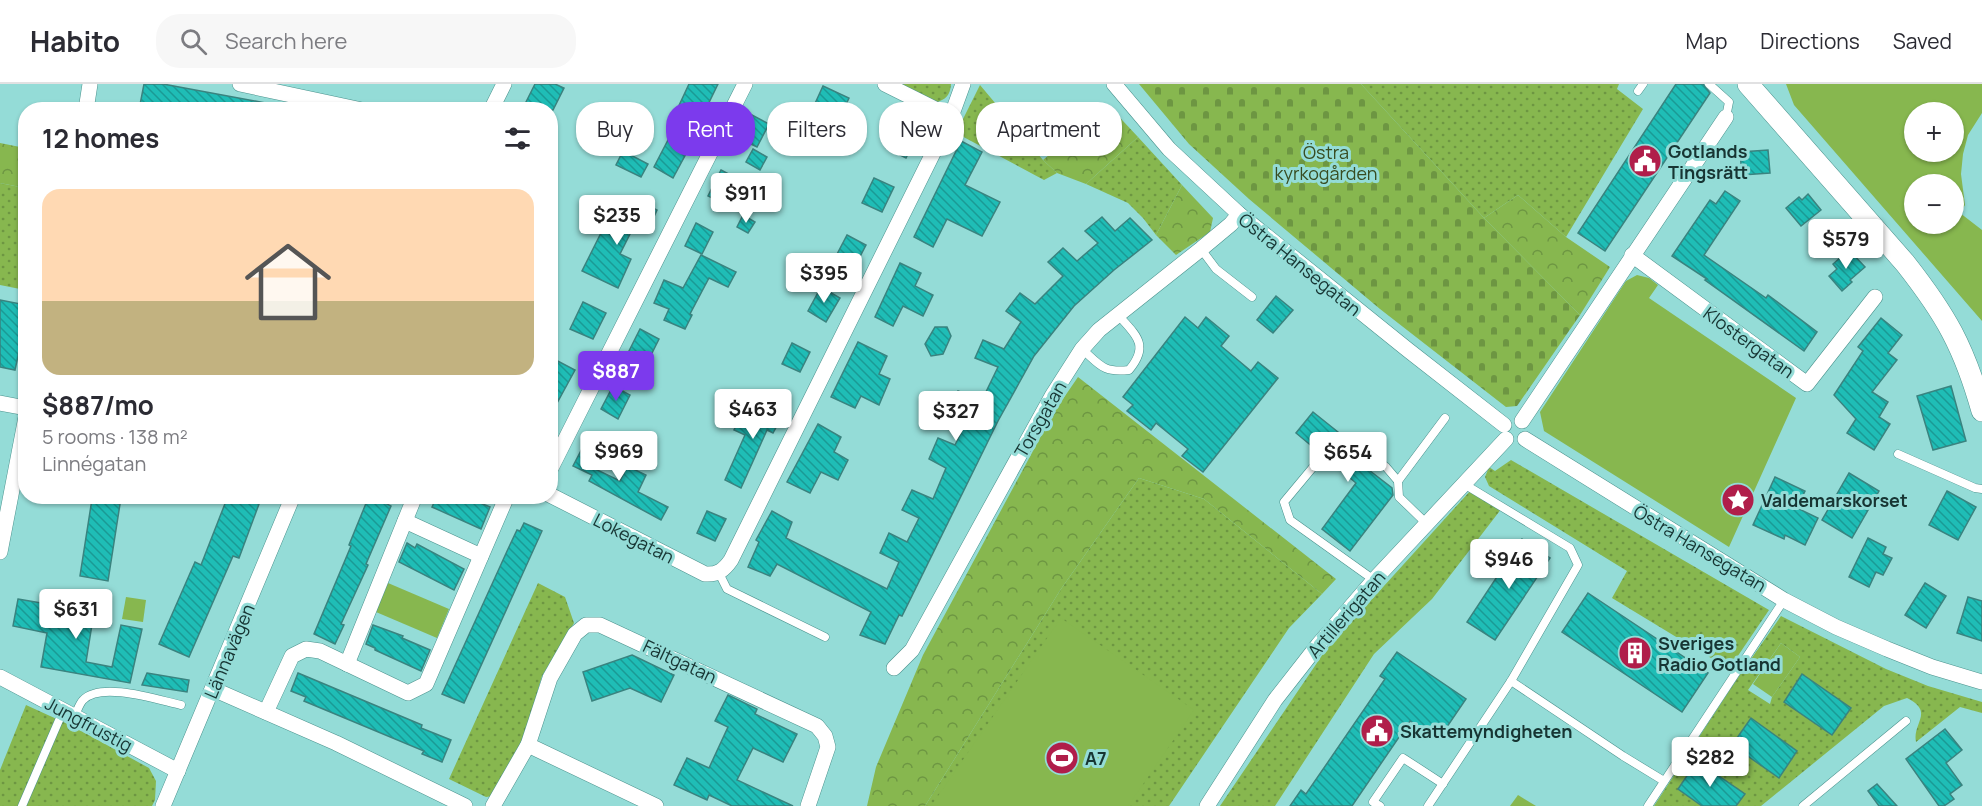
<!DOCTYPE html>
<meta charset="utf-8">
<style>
body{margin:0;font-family:Manrope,sans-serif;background:#f7f7f7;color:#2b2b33;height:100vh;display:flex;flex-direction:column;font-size:22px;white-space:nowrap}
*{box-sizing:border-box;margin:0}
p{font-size:20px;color:#7c7c81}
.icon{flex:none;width:33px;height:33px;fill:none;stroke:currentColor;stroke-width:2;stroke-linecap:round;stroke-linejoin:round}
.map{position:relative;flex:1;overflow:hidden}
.side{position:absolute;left:18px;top:18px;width:540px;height:402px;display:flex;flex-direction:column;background:#fff;border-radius:24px;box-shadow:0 2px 4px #0004}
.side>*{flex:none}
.top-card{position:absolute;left:576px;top:18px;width:570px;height:54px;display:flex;gap:12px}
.controls{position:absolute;left:1904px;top:18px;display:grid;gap:12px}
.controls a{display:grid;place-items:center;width:60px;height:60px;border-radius:50%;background:#fff;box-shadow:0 2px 4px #0004;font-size:30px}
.price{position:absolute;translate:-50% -51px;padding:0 14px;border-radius:6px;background:#fff;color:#222;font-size:20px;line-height:39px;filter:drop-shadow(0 2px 3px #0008)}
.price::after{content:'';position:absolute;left:50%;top:36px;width:18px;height:14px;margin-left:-9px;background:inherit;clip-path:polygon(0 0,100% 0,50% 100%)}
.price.current{background:#7c3aed;color:#fff}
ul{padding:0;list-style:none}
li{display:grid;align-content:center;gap:12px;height:318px;padding:0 24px}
li span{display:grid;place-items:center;height:186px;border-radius:18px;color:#555}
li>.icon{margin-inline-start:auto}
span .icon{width:108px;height:108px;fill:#fffc;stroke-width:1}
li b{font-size:26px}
h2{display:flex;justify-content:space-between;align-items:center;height:72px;padding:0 24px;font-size:26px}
.pill{padding:0 21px;border-radius:24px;background:#fff;box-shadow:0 2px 4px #0004;font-size:21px;line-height:54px}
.pill.current{background:#7c3aed;color:#fff}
header{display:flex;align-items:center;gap:36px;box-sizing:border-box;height:84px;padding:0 30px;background:#fff;border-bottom:2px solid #e1e1e2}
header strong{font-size:28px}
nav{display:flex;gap:33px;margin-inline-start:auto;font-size:21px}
.search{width:420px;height:54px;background:#f7f7f7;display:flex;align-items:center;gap:15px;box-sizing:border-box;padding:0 21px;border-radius:24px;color:#7c7c81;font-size:22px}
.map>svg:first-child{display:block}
.grass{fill:url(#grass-dots);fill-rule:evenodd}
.forest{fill:url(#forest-crowns)}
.cemetery{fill:url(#cemetery-stones)}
.park{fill:#87b74f;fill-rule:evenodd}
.building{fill:url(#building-back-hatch);stroke:#3a837f;stroke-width:1.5}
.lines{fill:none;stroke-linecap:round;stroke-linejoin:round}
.lane-casing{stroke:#4a928d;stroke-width:9}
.street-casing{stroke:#4a928d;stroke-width:16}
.secondary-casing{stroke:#4a928d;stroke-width:22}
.lane{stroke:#fff;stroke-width:8}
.street{stroke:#fff;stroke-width:15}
.secondary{stroke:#fff;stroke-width:21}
.labels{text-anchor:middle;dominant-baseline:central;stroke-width:6;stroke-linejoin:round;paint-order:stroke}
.poi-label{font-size:18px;font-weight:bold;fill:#173533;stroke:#94dcd7;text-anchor:start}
.park-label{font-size:18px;fill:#384c21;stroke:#94dcd7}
.street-label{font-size:18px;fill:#173533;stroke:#94dcd7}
</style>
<header>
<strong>Habito</strong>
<div class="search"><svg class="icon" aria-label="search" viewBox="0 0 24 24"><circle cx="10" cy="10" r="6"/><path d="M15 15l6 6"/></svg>Search here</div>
<nav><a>Map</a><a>Directions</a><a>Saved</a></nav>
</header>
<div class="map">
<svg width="1982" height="722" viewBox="0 0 1982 722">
<defs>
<pattern id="grass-dots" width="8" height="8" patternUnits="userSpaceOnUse" patternTransform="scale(1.5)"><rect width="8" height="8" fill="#87b74f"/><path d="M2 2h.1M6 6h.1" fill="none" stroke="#6d9642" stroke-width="1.8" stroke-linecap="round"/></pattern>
<pattern id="forest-crowns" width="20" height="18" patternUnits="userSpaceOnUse" patternTransform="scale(1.5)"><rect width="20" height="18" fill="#87b74f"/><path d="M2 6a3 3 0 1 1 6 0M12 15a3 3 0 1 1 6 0" fill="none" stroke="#6d9642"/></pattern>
<pattern id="cemetery-stones" width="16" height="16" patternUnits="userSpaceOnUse" patternTransform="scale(1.5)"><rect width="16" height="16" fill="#87b74f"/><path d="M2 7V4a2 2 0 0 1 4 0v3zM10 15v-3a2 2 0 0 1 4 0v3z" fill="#6d9642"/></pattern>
<pattern id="building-back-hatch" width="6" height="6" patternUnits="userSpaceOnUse" patternTransform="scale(1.5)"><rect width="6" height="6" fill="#1fbdb6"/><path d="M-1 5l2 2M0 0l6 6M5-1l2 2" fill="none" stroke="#1a9a95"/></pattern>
</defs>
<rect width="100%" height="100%" fill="#94dcd7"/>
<g class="grass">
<path d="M898 0H951C950 12 946 15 935 19Z"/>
<path d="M1361 0H1619L1617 5 1643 25 1566 153 1518 111 1484 134Z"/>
<path d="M980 1 1043 76 1057 89 1044 96 956 49Z"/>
<path d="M1138 53 1182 101 1156 151 1143 134 1128 119 1086 100Z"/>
<path d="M0 99 25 104V206L0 201Z"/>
<path d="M1511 376 1769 526 1729 585 1612 514 1627 487 1489 402 1485 393 1489 383 1495 387Z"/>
<path d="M1139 394 1204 415 1322 510 1289 544 1169 722H925L1061 505Z"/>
<path d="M1471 406 1502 424 1432 515 1374 570 1275 722H1220L1325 567Z"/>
<path d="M538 499 565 513 574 539 542 592 522 660 493 712 486 713 449 695Z"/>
<path d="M1781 532 1886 585 1928 602 1982 618V629L1960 623 1916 658C1912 639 1935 628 1907 614L1884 622 1761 722H1654L1735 598ZM1781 559 1800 573 1772 613 1770 620 1748 606Z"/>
<path d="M26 621 72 642 149 684 156 697 155 716 152 722H0V686Z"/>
</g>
<g class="forest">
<path d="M1108 21 1138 53 1086 100 1057 89 1043 76Z"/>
<path d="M0 59 25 64V104L0 99Z"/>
<path d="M1182 101 1213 134 1210 148 1176 171 1156 151Z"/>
<path d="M1518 111 1566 153 1610 183 1580 231 1484 134Z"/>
<path d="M1078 293 1336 495 1322 510 1204 415 1139 394 1061 505 925 722H867L876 683 923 571 1054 328Z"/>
</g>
<path class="cemetery" d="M1139 0H1361L1484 134 1580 231 1517 322 1506 323 1380 225 1249 115 1189 60Z"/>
<g class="park">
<path d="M1786 0H1982V29L1968 51 1963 70 1961 90 1965 121 1960 129 1982 146V237L1794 21ZM1953 28V68H1914V28ZM1953 100V140H1914V100Z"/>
<path d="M1637 191 1649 194 1658 201 1649 214 1796 314 1729 463 1544 347 1540 328 1626 197Z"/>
<path d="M388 499 449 525 437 554 376 528Z"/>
<path d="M126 513 146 516 143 538 122 535Z"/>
<path d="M1061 534 1194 626 1128 722H931Z"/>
<path d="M1781 559 1800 573 1772 613 1753 600Z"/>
<path d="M1518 711 1536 722H1510Z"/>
</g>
<g class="building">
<path d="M144 0H163L266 19V26H139Z"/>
<path d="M535 0H555L564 4 553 26H522Z"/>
<path d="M689 0H718L699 39 676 28Z"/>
<path d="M1676 0H1703L1710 9 1605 167 1578 149Z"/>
<path d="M823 2 849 14 834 46 838 37 863 48 856 65 831 53 834 47 818 40 822 30 812 26Z"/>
<path d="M750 30 769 40 757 63 738 54Z"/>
<path d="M902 32 922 42 906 74 886 64Z"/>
<path d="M668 56 688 66 673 94 654 83Z"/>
<path d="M961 57 982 68 965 101 1000 118 982 152 947 135 933 163 914 153Z"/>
<path d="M753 65 767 73 760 86 746 78Z"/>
<path d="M1768 66 1770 89 1742 91 1740 68Z"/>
<path d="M623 67 648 80 641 93 616 81Z"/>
<path d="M721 86 740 96 727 121 708 112Z"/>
<path d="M874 94 894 103 882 128 862 119Z"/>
<path d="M1725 107 1740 117 1704 171 1766 214 1768 211 1817 248 1804 267 1705 196 1707 195 1672 172 1710 116 1716 120Z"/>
<path d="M1808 110 1821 126 1801 142 1786 124 1799 113 1802 116Z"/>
<path d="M636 115 657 126 647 148 628 139 634 142 620 170 631 175 618 204 582 187 603 145 612 149 619 134 625 137Z"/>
<path d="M743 131 755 138 748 149 737 143Z"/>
<path d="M1102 133 1115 147 1130 134 1152 156 1114 186 1074 222 1034 272 998 337 902 532 899 531 885 560 860 551 871 528 777 480 770 492 748 483 759 458 756 456 772 427 792 438 786 454 887 505 899 478 880 469 889 449 907 458 919 434 902 426 912 406 933 415 946 384 929 375 938 354 955 361 969 332 952 322 958 307 982 316 998 283 975 274 983 256 1004 265 1021 238 1006 227 1020 209 1035 220 1063 192 1048 178 1063 164 1077 177 1098 159 1085 147Z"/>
<path d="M696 139 713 148 702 170 685 162Z"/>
<path d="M847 151 866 161 854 184 835 174Z"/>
<path d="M1849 166 1865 183 1850 196 1852 198 1842 207 1829 192 1837 185 1833 180Z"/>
<path d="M701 171 736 188 728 203 709 194 690 230 692 231 685 245 664 236 669 225 654 219 664 196 683 204Z"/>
<path d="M900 179 921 189 915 202 933 211 923 232 903 222 893 242 875 233Z"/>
<path d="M821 203 840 214 826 238 808 227Z"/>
<path d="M1276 212 1293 226 1273 249 1257 236Z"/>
<path d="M0 216 26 221V235L15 286 0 283Z"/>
<path d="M583 218 606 229 593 255 570 245Z"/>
<path d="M1185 233 1198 244 1206 233 1229 252 1221 262 1251 287 1258 278 1278 294 1203 388 1182 372 1188 365 1156 339 1151 346 1127 327 1133 321 1123 313Z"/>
<path d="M1881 234 1902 251 1888 269 1897 276 1872 308 1888 318 1879 333 1890 340 1874 366 1847 349 1856 335 1834 311 1863 267 1858 263Z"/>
<path d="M935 243H947L951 252 943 270 931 272 925 260Z"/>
<path d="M640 245 659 255 647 279 628 269Z"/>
<path d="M858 258 887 272 879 290 890 295 879 321 861 312 855 324 831 313Z"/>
<path d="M792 259 810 268 800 288 782 280Z"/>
<path d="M550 273 575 286 550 332Z"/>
<path d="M613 302 630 311 618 335 601 325Z"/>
<path d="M1951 302 1966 357 1933 366 1917 312Z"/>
<path d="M767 315 786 325 773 349 767 346 741 404 725 396 745 351 734 346 740 334 753 340Z"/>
<path d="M1313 328 1363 368 1356 376 1392 404 1393 411 1350 467 1322 445 1356 399 1296 349Z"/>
<path d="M818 340 841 353 834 368 848 376 838 396 821 388 810 409 787 398Z"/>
<path d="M585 359 603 368 595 385 620 397 627 382 646 391 638 408 668 423 661 436 589 397 592 391 573 382Z"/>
<path d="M1849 389 1879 407 1852 454 1822 436Z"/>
<path d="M1775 393 1805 407 1797 424 1818 434 1805 461 1785 451 1784 455 1753 441Z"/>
<path d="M1947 407 1976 423 1958 456 1929 441Z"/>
<path d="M228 412H262L239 474 233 472 189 573 159 560 195 478 201 481Z"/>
<path d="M369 412H391L387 420 391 422 366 480 368 481 341 540 344 541 335 560 314 550 351 462 349 461Z"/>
<path d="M437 412H463L490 423 481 445 432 423Z"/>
<path d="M92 415 120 420 108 497 80 492Z"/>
<path d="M707 427 726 435 715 457 697 449Z"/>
<path d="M524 439 542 447 464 619 442 610 508 465 517 446 520 447Z"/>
<path d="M1868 454 1886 463 1883 470 1892 474 1883 491 1876 488 1869 503 1849 493Z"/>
<path d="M1522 455 1550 474 1495 556 1467 538Z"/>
<path d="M407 459 415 464 417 460 464 485 454 506 399 478Z"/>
<path d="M1925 499 1946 512 1926 544 1905 531Z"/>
<path d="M1588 509 1708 589 1682 628 1562 548Z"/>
<path d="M1968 513 1982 517V557L1957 549Z"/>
<path d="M18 515 94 528 86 578 112 583 121 541 142 545 130 599 41 583 47 549 13 542Z"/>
<path d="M373 541 403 552 402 554 430 566 421 587 375 566V564L366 560Z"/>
<path d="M1397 568 1466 615 1438 656 1410 637 1352 722H1290L1301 706 1306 710 1385 595 1380 592Z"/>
<path d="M632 571 674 591 661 618 630 604 592 617 583 588Z"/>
<path d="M147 589 189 596 187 608 142 601Z"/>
<path d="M298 589 422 641 421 644 451 656 442 678 422 670 424 667 304 617 306 613 291 607Z"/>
<path d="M1802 590 1851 624 1832 651 1784 618Z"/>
<path d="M728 611 757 625 755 630 797 650 783 678 753 664 737 696 793 722H732L709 711 707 716 674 701 687 674 709 684 728 643 715 637Z"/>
<path d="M1751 634 1797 667 1779 694 1732 661Z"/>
<path d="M1945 645 1962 666 1946 679 1962 701 1950 710 1954 715 1944 722H1939L1906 675Z"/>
<path d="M1697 677 1745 710 1736 722H1702L1678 705Z"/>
<path d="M1877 700 1897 722H1879L1868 707Z"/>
</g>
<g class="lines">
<defs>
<g id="lane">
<path d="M1709 0 1729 18 1726 33"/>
<path d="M1638 7 1643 0"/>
<path d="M1201 165 1216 185 1252 213"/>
<path d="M1082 265C1100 281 1103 289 1129 286 1150 261 1136 251 1118 231"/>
<path d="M1898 370 1975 404 1982 405"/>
<path d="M1371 372 1386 383 1398 397"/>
<path d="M1314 382 1284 418 1290 436 1374 496"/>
<path d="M1427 440 1399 413 1398 397 1445 334"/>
<path d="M719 489 727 505 825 553"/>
<path d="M1511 597 1623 672 1664 697"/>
<path d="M74 633C77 628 79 620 83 616 101 597 158 616 181 621"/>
<path d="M22 722 63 627"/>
<path d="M1380 722 1373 718 1403 674 1443 700"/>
<path d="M1428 722 1511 597 1578 481 1570 464 1464 400"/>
<path d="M1648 722 1784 516"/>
<path d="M1803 722 1906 637"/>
</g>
<g id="street">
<path d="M240 0 362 26"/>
<path d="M885 0 951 33"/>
<path d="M1114 0 1169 65 1239 130 1408 266 1504 341"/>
<path d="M86 26 90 0"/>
<path d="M491 26 504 0"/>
<path d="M1632 171 1807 300 1875 213"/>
<path d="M0 319 26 324"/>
<path d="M1522 337 1726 33"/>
<path d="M1525 355 1784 516 1836 543 1887 565 1932 583 1982 598"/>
<path d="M550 386 745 0"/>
<path d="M550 411 705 490C718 491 724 486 731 476L951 33 963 0"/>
<path d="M405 437 481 472"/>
<path d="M0 468 26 333"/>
<path d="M347 580 415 412"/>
<path d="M894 584 912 566 1052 312 1082 265 1099 246 1201 165 1231 140 1239 130"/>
<path d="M0 593 178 687"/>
<path d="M213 605 336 659 465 722"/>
<path d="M266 628 292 572 306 565 320 567 408 609 426 600 507 412"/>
<path d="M528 661 656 722"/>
<path d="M163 722 293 412"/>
<path d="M493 722 528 661 550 594 575 550 586 541H600L817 642 825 652 828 663 808 722"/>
<path d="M1207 722 1275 616 1318 561 1374 496 1506 355"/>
</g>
<path id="secondary" d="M1748 0 1905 179C1946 231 1964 263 1982 327"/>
</defs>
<use href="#lane" class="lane-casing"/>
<use href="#street" class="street-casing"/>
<use href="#secondary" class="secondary-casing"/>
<use href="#lane" class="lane"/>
<use href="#street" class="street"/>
<use href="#secondary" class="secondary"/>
</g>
<defs>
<symbol id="civic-disc" viewBox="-11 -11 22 22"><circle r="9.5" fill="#b01e4a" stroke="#94dcd7"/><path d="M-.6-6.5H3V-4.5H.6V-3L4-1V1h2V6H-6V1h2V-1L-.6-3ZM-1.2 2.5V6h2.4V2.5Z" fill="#fff"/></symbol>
<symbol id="sight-disc" viewBox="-11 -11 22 22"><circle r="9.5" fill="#b01e4a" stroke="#94dcd7"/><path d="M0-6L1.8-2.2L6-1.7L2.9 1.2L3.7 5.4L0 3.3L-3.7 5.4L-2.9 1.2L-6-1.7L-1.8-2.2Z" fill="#fff"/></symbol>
<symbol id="building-disc" viewBox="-11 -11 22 22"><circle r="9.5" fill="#b01e4a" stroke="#94dcd7"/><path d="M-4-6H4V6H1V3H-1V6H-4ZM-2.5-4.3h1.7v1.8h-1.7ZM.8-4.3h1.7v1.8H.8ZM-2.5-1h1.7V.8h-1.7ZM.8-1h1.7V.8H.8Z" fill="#fff"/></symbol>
<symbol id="stadium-disc" viewBox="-11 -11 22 22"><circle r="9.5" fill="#b01e4a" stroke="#94dcd7"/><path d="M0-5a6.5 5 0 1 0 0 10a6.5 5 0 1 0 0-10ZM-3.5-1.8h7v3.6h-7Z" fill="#fff"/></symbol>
</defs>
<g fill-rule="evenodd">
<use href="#civic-disc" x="1626" y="58" width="38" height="38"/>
<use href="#sight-disc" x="1719" y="397" width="38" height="38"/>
<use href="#building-disc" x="1616" y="550" width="38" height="38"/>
<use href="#civic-disc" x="1358" y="628" width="38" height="38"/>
<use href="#stadium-disc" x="1043" y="655" width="38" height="38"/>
</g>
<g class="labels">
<g class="poi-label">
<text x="1668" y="67">Gotlands<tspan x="1668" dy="21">Tingsrätt</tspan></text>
<text x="1761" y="416">Valdemarskorset</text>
<text x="1658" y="559">Sveriges<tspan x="1658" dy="21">Radio Gotland</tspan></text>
<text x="1400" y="647">Skattemyndigheten</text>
<text x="1085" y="674">A7</text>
</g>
<g class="park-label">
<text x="1326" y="68">Östra<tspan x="1326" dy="21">kyrkogården</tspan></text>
</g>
<g class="street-label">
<text transform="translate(1300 180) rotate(39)">Östra Hansegatan</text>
<text transform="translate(1749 258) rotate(36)">Klostergatan</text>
<text transform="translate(1040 335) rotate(-60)">Torsgatan</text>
<text transform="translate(634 454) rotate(27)">Lokegatan</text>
<text transform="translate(1700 464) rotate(31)">Östra Hansegatan</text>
<text transform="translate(1346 530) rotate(-49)">Artillerigatan</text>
<text transform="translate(229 567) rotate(-67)">Lännavägen</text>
<text transform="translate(680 577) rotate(25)">Fältgatan</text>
<text transform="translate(89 640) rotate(28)">Jungfrustig</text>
</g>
</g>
</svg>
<div class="controls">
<a>+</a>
<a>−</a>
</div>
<b class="price" style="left:746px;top:140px">$911</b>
<b class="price" style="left:617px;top:162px">$235</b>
<b class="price" style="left:1846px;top:186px">$579</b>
<b class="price" style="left:824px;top:220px">$395</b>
<b class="price current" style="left:616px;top:318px">$887</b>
<b class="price" style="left:753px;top:356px">$463</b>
<b class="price" style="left:956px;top:358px">$327</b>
<b class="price" style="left:619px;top:398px">$969</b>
<b class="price" style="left:1348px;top:399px">$654</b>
<b class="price" style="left:1509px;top:506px">$946</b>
<b class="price" style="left:76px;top:556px">$631</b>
<b class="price" style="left:1710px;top:704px">$282</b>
<div class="top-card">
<a class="pill">Buy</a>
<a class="pill current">Rent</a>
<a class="pill">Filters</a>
<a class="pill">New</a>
<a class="pill">Apartment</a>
</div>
<section class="side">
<h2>12 homes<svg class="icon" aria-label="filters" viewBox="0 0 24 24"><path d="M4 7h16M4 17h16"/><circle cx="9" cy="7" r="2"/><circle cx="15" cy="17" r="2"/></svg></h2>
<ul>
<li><span style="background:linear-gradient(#ffd9b3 60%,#c2b280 0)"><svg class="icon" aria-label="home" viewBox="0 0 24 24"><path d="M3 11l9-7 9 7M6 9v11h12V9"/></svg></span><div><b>$887/mo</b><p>5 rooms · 138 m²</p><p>Linnégatan</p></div></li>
</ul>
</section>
</div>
